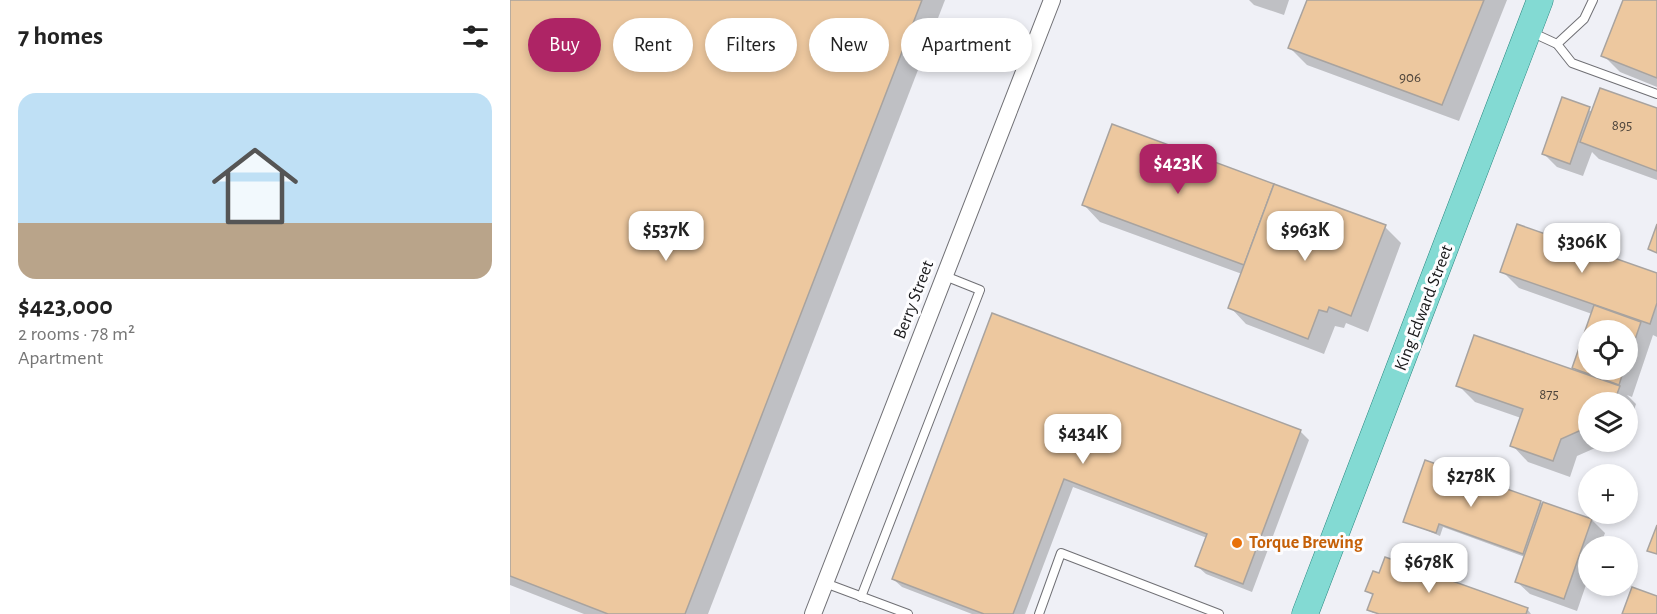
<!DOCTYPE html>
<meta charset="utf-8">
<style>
body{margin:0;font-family:"Alegreya Sans",sans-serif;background:#f6f6f6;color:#222;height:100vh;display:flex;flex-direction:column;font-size:22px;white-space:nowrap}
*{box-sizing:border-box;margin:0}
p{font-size:20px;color:#767676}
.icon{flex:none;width:33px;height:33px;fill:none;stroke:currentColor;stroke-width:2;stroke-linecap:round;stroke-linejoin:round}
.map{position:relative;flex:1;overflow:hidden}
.sheet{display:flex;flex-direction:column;background:#fff;width:510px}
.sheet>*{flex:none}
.top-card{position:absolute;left:18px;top:18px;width:570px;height:54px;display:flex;gap:12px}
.fabs{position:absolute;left:1068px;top:320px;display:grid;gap:12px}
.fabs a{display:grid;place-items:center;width:60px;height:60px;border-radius:50%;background:#fff;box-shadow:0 3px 9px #0003;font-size:30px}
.price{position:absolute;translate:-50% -51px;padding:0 14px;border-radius:12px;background:#fff;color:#222;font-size:20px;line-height:39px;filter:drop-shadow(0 2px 3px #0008)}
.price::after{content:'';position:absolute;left:50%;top:36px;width:18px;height:14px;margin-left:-9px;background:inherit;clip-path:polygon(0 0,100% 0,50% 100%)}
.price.active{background:#ae2465;color:#fff}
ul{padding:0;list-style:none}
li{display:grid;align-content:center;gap:12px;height:318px;padding:0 18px}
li+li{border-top:2px solid #e0e0e0}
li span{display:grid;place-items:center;height:186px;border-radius:18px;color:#555}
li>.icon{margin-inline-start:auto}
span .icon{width:108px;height:108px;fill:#fffc;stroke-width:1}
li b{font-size:26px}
h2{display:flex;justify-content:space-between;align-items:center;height:72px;padding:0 18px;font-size:26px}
.tag{padding:0 21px;border-radius:27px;background:#fff;box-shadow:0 3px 9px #0003;font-size:21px;line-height:54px}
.tag.active{background:#ae2465;color:#fff}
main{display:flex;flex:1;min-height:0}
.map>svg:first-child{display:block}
.shadow{fill:#0003;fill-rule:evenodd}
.building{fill:#edc89f;stroke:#a8a39f;stroke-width:1.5}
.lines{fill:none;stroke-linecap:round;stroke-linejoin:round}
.lane-casing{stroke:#707075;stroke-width:10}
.street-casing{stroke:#707075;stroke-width:18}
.primary-casing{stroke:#28867f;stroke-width:27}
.lane{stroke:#fff;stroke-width:8}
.street{stroke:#fff;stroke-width:16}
.primary{stroke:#83dad3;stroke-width:26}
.food-dot{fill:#e8710a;stroke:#fdfdff;stroke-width:2}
.labels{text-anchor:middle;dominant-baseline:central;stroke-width:6;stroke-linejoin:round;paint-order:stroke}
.number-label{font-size:15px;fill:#4d443b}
.street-label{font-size:18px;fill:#18181a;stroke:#fdfdff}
.food-label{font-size:18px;font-weight:bold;fill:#c56008;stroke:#fdfdff;text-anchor:start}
</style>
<main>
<section class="sheet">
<h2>7 homes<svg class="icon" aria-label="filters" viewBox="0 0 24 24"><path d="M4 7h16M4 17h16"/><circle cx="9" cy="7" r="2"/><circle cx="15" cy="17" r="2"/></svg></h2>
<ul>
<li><span style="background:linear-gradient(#bfe0f5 70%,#b9a48a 0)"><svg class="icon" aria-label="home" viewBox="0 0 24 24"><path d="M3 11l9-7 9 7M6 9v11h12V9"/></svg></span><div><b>$423,000</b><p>2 rooms · 78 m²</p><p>Apartment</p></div></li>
</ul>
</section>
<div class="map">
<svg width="1147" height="614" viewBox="0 0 1147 614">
<rect width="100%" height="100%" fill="#eff0f6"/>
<g class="shadow">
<path d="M0 0H435L198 614H74L0 585Z"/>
<path d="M739 0H779L774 15 744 5Z"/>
<path d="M799 0H997L949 121 797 65 780 48Z"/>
<path d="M1114 0H1147V87L1110 72 1093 55Z"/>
<path d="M1091 90 1147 110V180L1089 159 1082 152 1073 176 1047 167 1034 154 1053 99 1083 112Z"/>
<path d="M574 205 875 227 891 243 858 332 836 323 834 328 825 326 814 354 736 324 720 307 732 274 590 222Z"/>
<path d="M1008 226 1147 274V337L1143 335 1122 397 1117 395 1126 404 1118 428V402H1078V441H1101L1067 456 1060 477 1018 462 1002 445 1011 418 965 402 948 385 1069 373 1064 368 1082 314 1009 288 992 271ZM1078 330H1118V369H1078Z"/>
<path d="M483 315 790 431 799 440 742 592 696 574 687 566 697 538 563 487 515 614H462L392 587 383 579Z"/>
<path d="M1030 502 1082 520 1095 533 1090 546H1078V579L1067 611 1020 594 1007 582 1015 557 933 527 930 536 895 521Z"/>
<path d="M876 559 1018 610 1021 614 863 613 859 609 864 596 857 591 870 575Z"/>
</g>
<g class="building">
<path d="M0 0H412L175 614H98L0 576Z"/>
<path d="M797 0H974L932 105 778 48Z"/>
<path d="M1113 0H1147V78L1091 56Z"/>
<path d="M1090 88 1147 108V171L1070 142Z"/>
<path d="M1052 97 1080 107 1060 164 1032 154Z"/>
<path d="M602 124 764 184 734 265 572 205Z"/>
<path d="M764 184 876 225 841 316 819 307 817 312 809 310 798 339 718 308Z"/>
<path d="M1007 224 1147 273V303L1140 324 990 272Z"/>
<path d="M1147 224V253L1138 249Z"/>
<path d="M1084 305 1131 322 1118 360V330H1078V369H1114L1109 385 1062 368Z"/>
<path d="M482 313 791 430 733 584 685 566 697 534 554 479 503 614H474L382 579Z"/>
<path d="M964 335 1110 386 1104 402H1078V427L1051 439 1043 461 1000 446 1013 409 946 386Z"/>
<path d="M915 460 1031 501 1013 554 929 524 926 533 893 522Z"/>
<path d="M1033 502 1082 519 1054 599 1005 582Z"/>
<path d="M1147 525V554L1137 551Z"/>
<path d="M875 557 1018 608 1016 614H869L857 610 863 594 855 591 863 571 869 573Z"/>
<path d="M1122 587 1147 596V614H1112Z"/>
</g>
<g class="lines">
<defs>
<g id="lane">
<path d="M1021 32 1047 44 1062 63 1147 94"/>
<path d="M1047 44 1074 19 1083 0"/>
<path d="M315 583 398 614"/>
<path d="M351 597 470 290 435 276"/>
<path d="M529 614 551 553 709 614"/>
</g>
<path id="street" d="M303 614 542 0"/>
<path id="primary" d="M795 614 1030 0"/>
</defs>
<use href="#lane" class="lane-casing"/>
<use href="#street" class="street-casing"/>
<use href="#primary" class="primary-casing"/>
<use href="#lane" class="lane"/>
<use href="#street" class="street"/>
<use href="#primary" class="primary"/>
</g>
<circle class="food-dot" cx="727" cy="543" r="6"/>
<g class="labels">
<g class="number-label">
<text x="900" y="77">906</text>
<text x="1112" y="125">895</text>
<text x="1039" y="394">875</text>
</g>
<g class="street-label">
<text transform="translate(404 300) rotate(-69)">Berry Street</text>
<text transform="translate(914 308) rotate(-69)">King Edward Street</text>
</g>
<g class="food-label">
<text x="739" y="543">Torque Brewing</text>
</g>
</g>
</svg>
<div class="fabs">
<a><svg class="icon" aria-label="locate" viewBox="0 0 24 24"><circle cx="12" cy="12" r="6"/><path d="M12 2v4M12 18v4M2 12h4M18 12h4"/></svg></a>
<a><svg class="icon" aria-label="layers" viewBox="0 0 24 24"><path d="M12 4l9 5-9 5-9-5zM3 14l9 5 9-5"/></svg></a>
<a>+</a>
<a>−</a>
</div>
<b class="price active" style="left:668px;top:195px">$423K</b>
<b class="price" style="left:156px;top:262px">$537K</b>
<b class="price" style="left:795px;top:262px">$963K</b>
<b class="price" style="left:1072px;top:274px">$306K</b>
<b class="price" style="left:573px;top:465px">$434K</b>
<b class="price" style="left:961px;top:508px">$278K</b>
<b class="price" style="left:919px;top:594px">$678K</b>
<div class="top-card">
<a class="tag active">Buy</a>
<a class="tag">Rent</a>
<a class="tag">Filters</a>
<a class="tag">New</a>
<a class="tag">Apartment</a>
</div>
</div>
</main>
